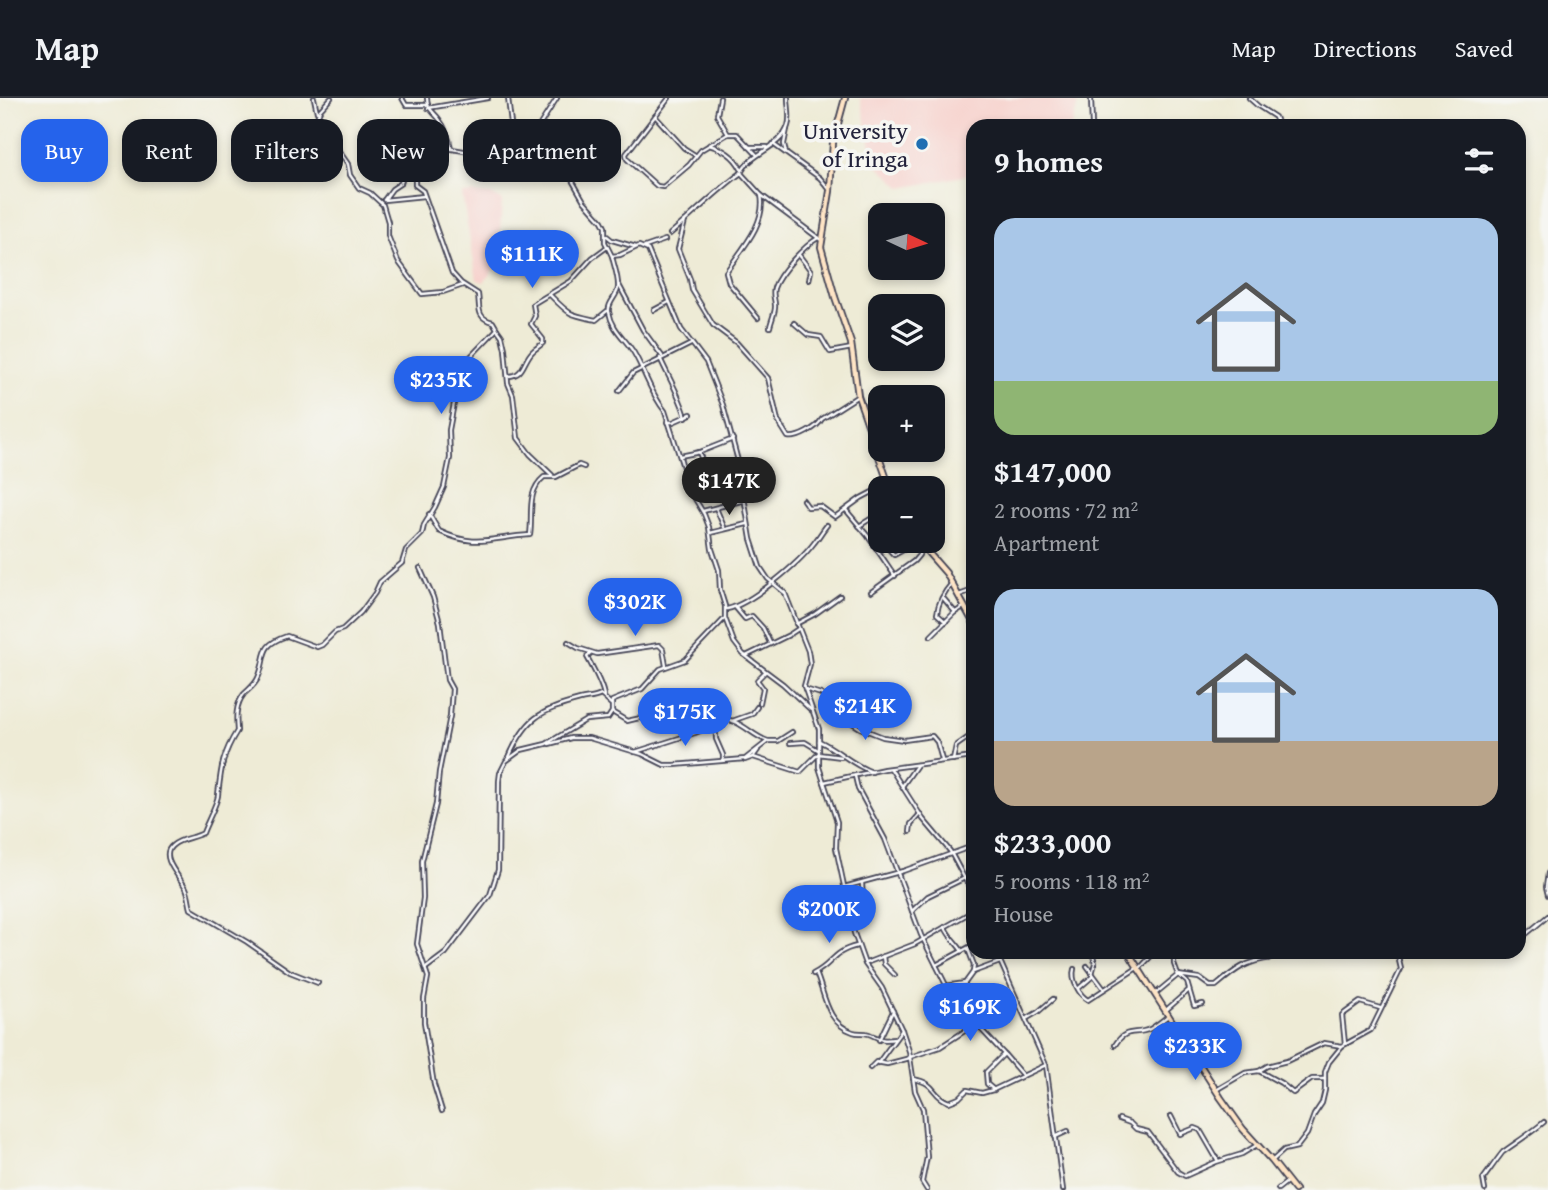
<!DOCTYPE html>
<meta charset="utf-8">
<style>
body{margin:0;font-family:"Gentium Book Plus",serif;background:#20242c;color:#f1f3f6;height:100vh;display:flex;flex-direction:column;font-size:26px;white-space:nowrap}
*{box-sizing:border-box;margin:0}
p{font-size:23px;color:#9ea1a6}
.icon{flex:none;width:38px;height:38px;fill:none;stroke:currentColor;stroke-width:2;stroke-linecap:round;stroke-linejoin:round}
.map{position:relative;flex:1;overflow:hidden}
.details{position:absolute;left:966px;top:21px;width:560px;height:840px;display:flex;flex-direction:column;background:#171b24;border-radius:21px;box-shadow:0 4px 10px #0003}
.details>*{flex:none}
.hud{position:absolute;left:21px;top:21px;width:665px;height:63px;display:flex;gap:14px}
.needle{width:46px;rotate:94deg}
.tools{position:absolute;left:868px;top:105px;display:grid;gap:14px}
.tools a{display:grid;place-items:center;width:77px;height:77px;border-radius:14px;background:#171b24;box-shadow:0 4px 10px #0003;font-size:35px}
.price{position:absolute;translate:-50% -60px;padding:0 16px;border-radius:24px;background:#2563eb;color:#fff;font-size:23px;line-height:46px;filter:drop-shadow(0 2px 4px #0008)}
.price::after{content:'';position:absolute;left:50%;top:42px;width:21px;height:16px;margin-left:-10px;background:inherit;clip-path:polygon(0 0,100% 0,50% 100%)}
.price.on{background:#222;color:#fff}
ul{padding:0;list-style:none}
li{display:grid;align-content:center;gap:14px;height:371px;padding:0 28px}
li span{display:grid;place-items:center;height:217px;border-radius:21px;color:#555}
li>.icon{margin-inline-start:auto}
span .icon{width:126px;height:126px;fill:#fffc;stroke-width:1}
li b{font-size:30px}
h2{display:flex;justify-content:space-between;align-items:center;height:84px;padding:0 28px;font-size:30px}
.chip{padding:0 24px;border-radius:21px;background:#171b24;box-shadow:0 4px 10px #0003;font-size:24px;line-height:63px}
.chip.on{background:#2563eb;color:#fff}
header{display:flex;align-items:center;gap:42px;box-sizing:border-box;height:98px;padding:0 35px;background:#171b24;border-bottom:2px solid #363941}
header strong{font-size:33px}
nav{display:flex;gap:38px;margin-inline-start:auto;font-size:24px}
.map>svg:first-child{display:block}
.built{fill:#f7d0cb}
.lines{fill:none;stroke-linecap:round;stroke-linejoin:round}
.street-casing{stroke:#414052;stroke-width:6}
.secondary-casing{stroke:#414052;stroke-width:8}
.street{stroke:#fff;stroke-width:2.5}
.secondary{stroke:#fee4c5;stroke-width:4.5}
.poi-dot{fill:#1f6fb2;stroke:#f6f6f2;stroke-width:2.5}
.labels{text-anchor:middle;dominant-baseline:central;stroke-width:7;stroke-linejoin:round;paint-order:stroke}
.poi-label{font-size:24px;fill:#22223b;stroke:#f6f6f2;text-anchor:end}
</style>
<header>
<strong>Map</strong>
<nav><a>Map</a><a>Directions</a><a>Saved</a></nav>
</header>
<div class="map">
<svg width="1548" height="1092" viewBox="0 0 1548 1092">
<rect width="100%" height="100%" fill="#f6f6f2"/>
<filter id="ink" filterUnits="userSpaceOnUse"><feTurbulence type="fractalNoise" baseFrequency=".0143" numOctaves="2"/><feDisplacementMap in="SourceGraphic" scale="14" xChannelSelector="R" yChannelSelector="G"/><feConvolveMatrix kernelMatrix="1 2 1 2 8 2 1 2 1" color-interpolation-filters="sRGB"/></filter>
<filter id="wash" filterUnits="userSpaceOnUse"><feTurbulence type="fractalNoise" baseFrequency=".00686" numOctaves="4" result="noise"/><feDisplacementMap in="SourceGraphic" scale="28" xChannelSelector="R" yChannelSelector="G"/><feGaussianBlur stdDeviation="1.57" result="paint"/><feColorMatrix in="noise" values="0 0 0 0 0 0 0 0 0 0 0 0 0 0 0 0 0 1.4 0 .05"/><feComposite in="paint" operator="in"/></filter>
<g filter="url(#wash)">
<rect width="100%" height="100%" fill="#eeebd6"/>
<g class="built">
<path d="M860 0H1079L1072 28H973V76L902 90 875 65Z"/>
<path d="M476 95 492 97 502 102 498 165 484 184 477 182 462 96Z"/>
</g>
</g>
<g filter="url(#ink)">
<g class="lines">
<defs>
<g id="street">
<path d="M314 0 317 14"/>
<path d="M331 0 320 12 316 22 335 37 339 53 348 66 350 77 359 90 370 95 383 107 388 124V138L398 163 422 196 443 194 463 187"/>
<path d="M402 0 406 7H426"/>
<path d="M427 0C427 11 433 13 439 21 445 29 449 40 451 50"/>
<path d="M508 0 512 35 510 62"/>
<path d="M669 0 626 56 627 61 657 88 663 89 689 67 701 52 728 36H737L757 57"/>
<path d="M720 0 717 17 728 36"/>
<path d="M788 0C788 9 791 20 788 28 781 50 750 55 741 75L761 97 821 142"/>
<path d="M1091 0 1092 28"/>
<path d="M1249 0 1258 8 1275 19 1278 28"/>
<path d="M428 10 488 0"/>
<path d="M655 18 684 50 695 57"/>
<path d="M534 36 561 63 584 103 602 123 605 129V144L612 158 620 157 639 148 648 152 681 231 706 264 723 307 738 363 751 441 760 469 768 481 785 495 808 553 810 566 804 588 819 631V669L837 724 836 750 854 835 865 866 882 890 902 932 909 953 915 993 923 1011 927 1059 922 1084 927 1092"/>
<path d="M773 46 820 80 830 92"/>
<path d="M709 47C723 51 734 57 741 71"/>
<path d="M749 49H767"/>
<path d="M786 55 784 46 787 31"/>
<path d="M384 102 392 91 401 85 403 78 415 72"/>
<path d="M384 102 424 98"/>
<path d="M685 123 678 151 690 181 692 192 713 227 737 245 768 280 778 323 788 339C798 341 817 330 822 321L858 298"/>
<path d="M670 136C694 116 715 94 741 75"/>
<path d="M607 138 612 142 636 149"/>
<path d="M645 149 665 142"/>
<path d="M799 157 811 173 809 182"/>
<path d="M619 187 643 232 662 258"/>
<path d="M550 197C570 217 568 216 596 222L607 213"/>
<path d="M654 212 669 204"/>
<path d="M758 220 729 185 726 174C741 152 767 125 761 97"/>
<path d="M794 225 808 237 821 239 830 254 852 250"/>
<path d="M770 229C771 223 776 213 775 207 775 201 772 197 774 190 779 175 804 148 818 140"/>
<path d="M497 231 502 238 505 251 508 285 513 297 518 340 530 356 552 377"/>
<path d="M660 260C669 280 680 298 686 319"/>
<path d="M508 278C525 278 523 262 533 253 536 250 540 248 543 245V241L531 226 535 218 533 206 571 183 592 160 607 149"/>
<path d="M410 284C421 263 435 272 450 280"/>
<path d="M619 293 633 275 691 246"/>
<path d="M667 324H673L691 316"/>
<path d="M699 354 705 371 738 363"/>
<path d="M680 358 700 354 733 341"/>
<path d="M691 394 718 385 729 393 742 390"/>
<path d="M803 402 808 409 820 408 835 419 861 400 880 390"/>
<path d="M716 410 724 429"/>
<path d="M846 412 867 437 895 478"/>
<path d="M703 413 745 402"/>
<path d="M429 416 439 433C476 451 493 439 530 437 533 416 526 394 544 379H556L579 367 584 369"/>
<path d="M859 428 880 415"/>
<path d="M710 435 747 426"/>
<path d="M881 443 894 457 918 444"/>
<path d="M420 470 433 499 440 525 447 582 452 591 450 618 439 674 436 706 422 763 423 800 417 846 428 879 424 901V924L434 987 442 1013"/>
<path d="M871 494 914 463 919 457 921 447"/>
<path d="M959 497 973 492"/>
<path d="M944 501 955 514"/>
<path d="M735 509 745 521 752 518 763 530 770 545"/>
<path d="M727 511C751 506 799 465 814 445 819 439 822 433 827 427"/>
<path d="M725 520 734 544 743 556 783 586 811 612"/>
<path d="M946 524 937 516C938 505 945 493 952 485"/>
<path d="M796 526 815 516 840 498"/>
<path d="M931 538 954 515 965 508"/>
<path d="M568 544 578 550 597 556 659 547 663 551 666 568"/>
<path d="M590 556 587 559C592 568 603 589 604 598"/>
<path d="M746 558 789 537 798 531"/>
<path d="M805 591 821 596 836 609 846 615 849 623 860 630 883 639 904 642 932 638 937 644 942 662"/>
<path d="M760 605 763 590 757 582 765 574"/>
<path d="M612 614 627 623C664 614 699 608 735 624 747 629 755 639 768 643"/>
<path d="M715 615 716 641 723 657V662"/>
<path d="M732 623 752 616 757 609"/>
<path d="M819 643C839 652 850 666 872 674"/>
<path d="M790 645 805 644 818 652"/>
<path d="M549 646 571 640H589L642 656 664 667H674L745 661 768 643H778L792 634"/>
<path d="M635 654 695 635 727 622"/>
<path d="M509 659C526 620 539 613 580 602 587 600 593 601 601 597L611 606"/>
<path d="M753 659 800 674 818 656 841 659"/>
<path d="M745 662 753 659 758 652"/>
<path d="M953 662 956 648 973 636"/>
<path d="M891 671 923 721 950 753 973 796"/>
<path d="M855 678 858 691 885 741 921 837 956 907 970 910 977 925"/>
<path d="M824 684 884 671 973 659"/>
<path d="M903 687 917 667"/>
<path d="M910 734 911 726 920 716"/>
<path d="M1548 775 1546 789 1548 797"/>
<path d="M969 787 973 779"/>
<path d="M844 789 903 773 973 748"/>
<path d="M912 813 928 798 965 780"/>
<path d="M851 816 863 803 862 785"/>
<path d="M945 829C949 839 956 844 962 853"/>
<path d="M1519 842 1548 818"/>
<path d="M968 851 974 867 973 874"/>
<path d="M996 854 1046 967 1063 1092"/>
<path d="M1174 854V866L1178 877"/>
<path d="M883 858 884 866 895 877"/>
<path d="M866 865 915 846 973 813"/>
<path d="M936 867 973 847"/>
<path d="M1087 868 1104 891"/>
<path d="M426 870 446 855 490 797 498 772 499 683 500 675 506 663 521 652 546 646 586 622 608 620 612 614V603L642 591 660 571 685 562 725 520V508L720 492 719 472 712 451 709 429 704 416 691 394 665 313C651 296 645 274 634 255 626 241 612 232 609 214 607 205 617 199 618 190 619 180 614 168 612 158"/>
<path d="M1074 871C1071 882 1079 897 1088 902L1137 870"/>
<path d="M1138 872 1155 854"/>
<path d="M816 875C825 896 826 925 853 934 858 936 864 934 869 936 881 941 881 943 895 941"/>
<path d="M813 876C834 866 831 854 857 848"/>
<path d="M1092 876 1095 865 1092 854"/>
<path d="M1179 877 1187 884 1194 908 1203 906"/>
<path d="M318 885 290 874 247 844 191 811C189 804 189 796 186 790 180 779 158 758 173 747 181 740 194 740 203 735 206 726 218 704 218 697 221 671 222 657 237 633 236 621 235 607 244 596 249 591 255 587 258 580 268 558 257 548 287 538L317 549 322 547 335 534 343 531 361 514 375 495 380 484 402 465 406 452 422 436 424 427 435 409 444 389 450 360 449 332 455 300 450 289V280L497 231 493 224C476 220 480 210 478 196L461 185 452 175 423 93 415 87V70L446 50 464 53 480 59 515 62 520 58 557 0"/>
<path d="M945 888 965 885 973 874 1000 864"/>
<path d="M1078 891 1093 878"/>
<path d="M1155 896 1178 877 1199 880 1210 888H1216C1236 871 1246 863 1273 860"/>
<path d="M1165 913 1189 892"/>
<path d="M1026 921 1038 914 1053 901"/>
<path d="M977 927 1004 956 986 974 987 986 994 992"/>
<path d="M879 942 893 913"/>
<path d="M1345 946 1342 917 1360 904 1380 910"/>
<path d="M1115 947C1126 929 1134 938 1150 931 1157 927 1163 922 1169 917"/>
<path d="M1005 957 1023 978"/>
<path d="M910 959 940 949 977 925 1019 904"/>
<path d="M878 965 902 932"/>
<path d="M870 970 876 964 887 966 910 960"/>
<path d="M1259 973 1267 968 1287 963 1324 945 1342 948"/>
<path d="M913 981C938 985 930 997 949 1004L959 1000 967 992 982 995 993 992 1046 967"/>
<path d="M1216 992 1245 975 1259 973 1281 985 1293 995 1312 981H1325"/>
<path d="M1171 1018 1180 1036 1195 1030 1200 1032 1218 1063"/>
<path d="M1119 1021 1130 1025 1136 1031 1148 1034 1178 1074 1185 1078 1216 1064 1242 1056 1257 1047"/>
<path d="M1055 1039 1068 1033"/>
<path d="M1273 1062 1284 1052 1297 1049 1307 1036 1314 1017 1322 1005 1325 992V974L1329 964 1342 948 1371 932 1401 871 1397 854"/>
<path d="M1278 1091 1288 1083"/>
<path d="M1485 1092 1483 1081C1487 1076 1500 1057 1503 1054 1517 1044 1531 1035 1544 1024"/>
</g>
<g id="secondary">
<path d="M845 0 833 44 830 93 821 149 835 199 851 245 858 298 890 390"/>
<path d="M918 443 946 475 973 524"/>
<path d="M1128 854 1221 1000 1243 1031 1272 1063 1295 1092"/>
</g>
</defs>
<use href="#street" class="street-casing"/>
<use href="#secondary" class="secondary-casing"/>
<use href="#street" class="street"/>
<use href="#secondary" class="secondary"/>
</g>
</g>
<circle class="poi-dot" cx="922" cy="46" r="7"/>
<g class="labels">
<g class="poi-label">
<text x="908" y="32">University<tspan x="908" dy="28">of Iringa</tspan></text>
</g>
</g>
</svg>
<div class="tools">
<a><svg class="needle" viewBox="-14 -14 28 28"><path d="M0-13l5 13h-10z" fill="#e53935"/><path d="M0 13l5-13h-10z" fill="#9ea1a6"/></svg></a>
<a><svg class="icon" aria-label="layers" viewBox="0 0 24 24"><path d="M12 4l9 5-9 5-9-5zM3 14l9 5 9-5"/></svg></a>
<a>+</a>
<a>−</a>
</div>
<b class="price" style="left:532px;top:192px">$111K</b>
<b class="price" style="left:441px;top:318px">$235K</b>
<b class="price on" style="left:729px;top:419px">$147K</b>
<b class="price" style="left:635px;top:540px">$302K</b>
<b class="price" style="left:865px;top:644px">$214K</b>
<b class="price" style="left:685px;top:650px">$175K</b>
<b class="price" style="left:829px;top:847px">$200K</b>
<b class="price" style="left:970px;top:945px">$169K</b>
<b class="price" style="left:1195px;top:984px">$233K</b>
<div class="hud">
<a class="chip on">Buy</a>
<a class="chip">Rent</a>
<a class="chip">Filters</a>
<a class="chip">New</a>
<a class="chip">Apartment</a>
</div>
<section class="details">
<h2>9 homes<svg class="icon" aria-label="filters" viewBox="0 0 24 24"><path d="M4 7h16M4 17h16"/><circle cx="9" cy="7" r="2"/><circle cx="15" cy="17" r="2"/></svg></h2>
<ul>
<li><span style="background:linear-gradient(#a9c7e8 75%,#8fb573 0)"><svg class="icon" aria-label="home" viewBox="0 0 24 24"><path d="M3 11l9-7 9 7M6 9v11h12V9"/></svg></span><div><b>$147,000</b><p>2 rooms · 72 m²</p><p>Apartment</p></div></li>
<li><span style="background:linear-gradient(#a9c7e8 70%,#b9a48a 0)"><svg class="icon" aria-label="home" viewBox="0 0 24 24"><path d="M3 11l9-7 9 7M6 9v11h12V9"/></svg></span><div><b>$233,000</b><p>5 rooms · 118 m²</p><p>House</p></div></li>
</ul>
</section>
</div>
